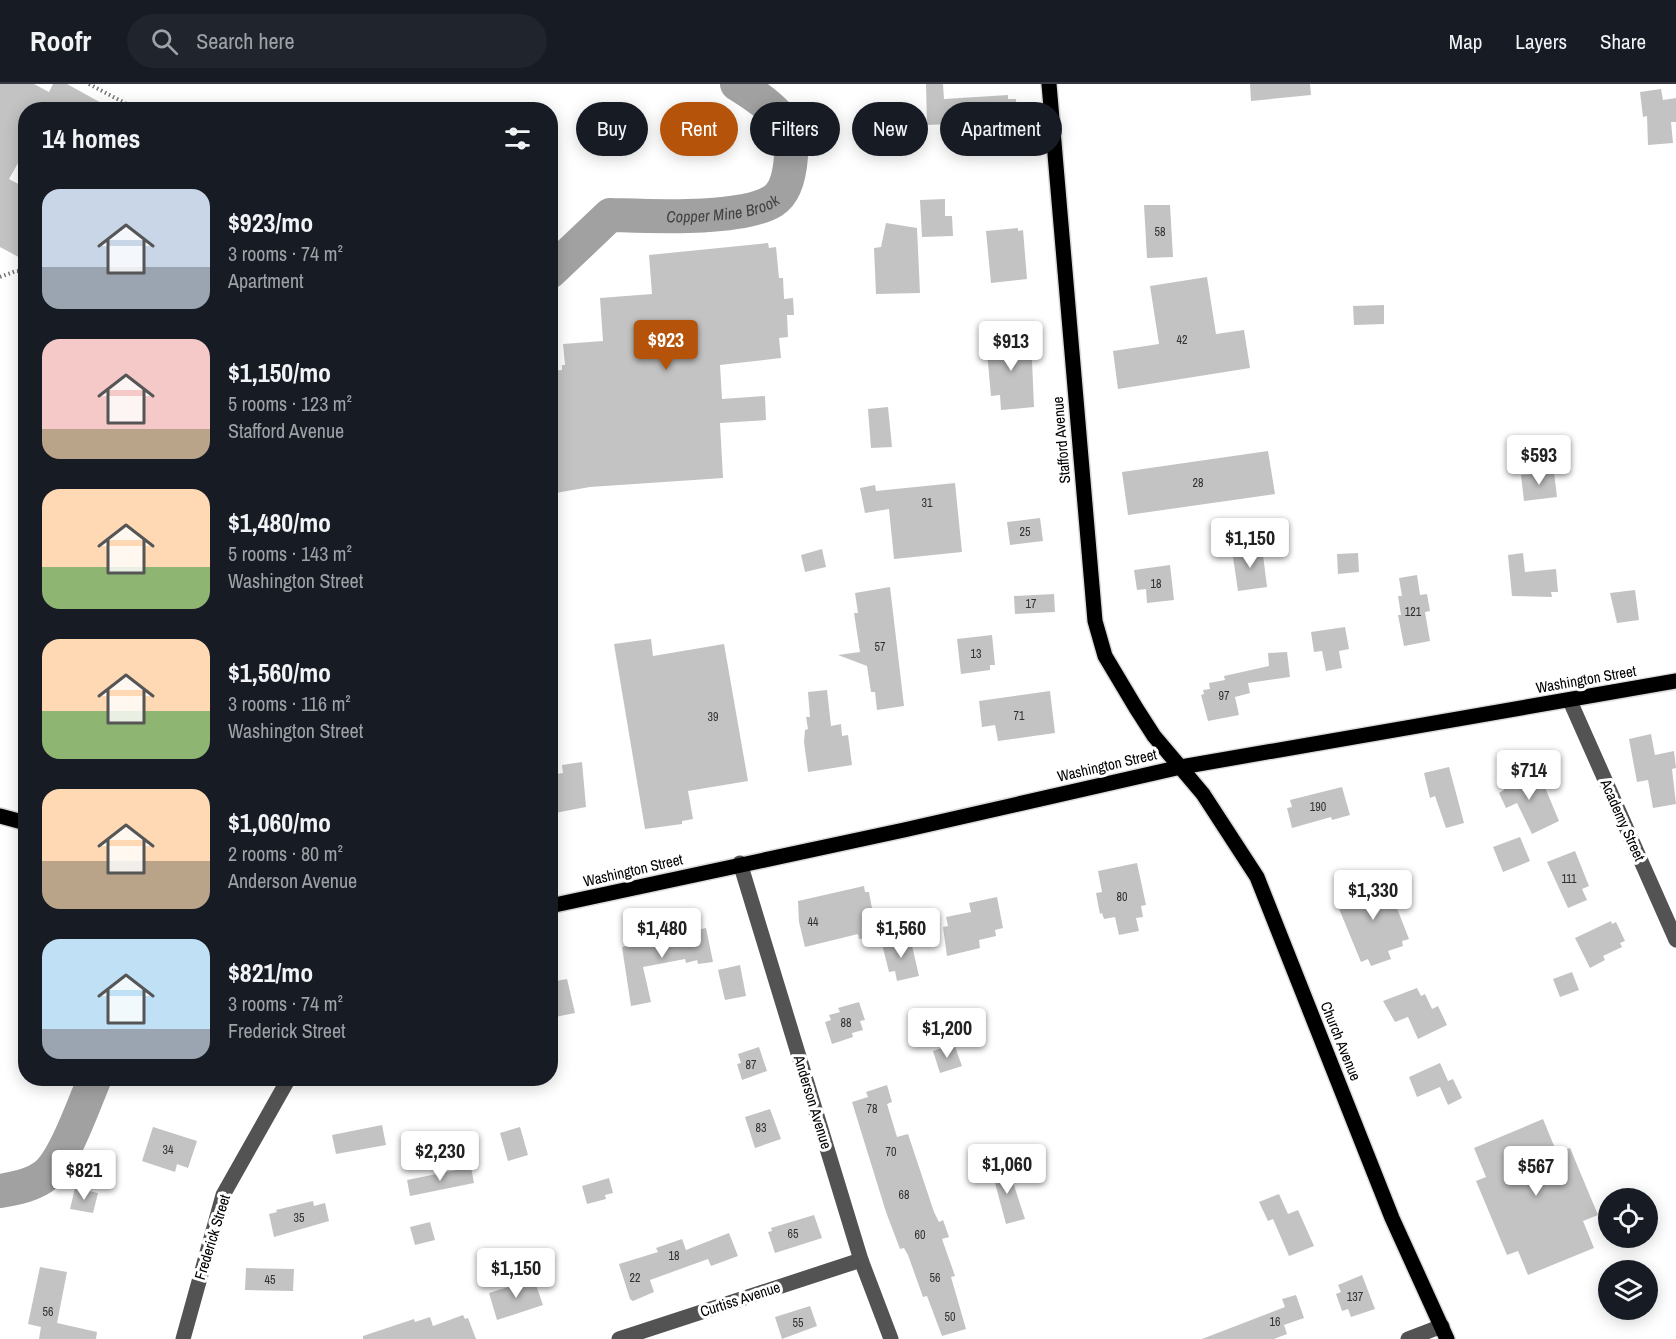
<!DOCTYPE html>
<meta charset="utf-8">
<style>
body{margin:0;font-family:"Archivo Narrow",sans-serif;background:#20242c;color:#f1f3f6;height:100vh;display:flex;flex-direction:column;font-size:22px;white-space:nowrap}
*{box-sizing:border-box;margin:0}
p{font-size:20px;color:#9ea1a6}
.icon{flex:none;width:33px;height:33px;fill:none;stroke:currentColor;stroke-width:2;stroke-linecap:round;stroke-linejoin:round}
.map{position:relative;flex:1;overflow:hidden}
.details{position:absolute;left:18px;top:18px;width:540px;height:984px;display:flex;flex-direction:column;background:#171b24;border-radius:24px;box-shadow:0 3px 15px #0003}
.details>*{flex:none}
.banner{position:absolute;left:576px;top:18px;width:570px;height:54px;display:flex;gap:12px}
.controls{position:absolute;left:1598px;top:1104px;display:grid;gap:12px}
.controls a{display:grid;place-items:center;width:60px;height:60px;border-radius:50%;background:#171b24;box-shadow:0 3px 15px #0003;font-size:30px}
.price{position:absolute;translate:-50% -51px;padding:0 14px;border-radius:6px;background:#fff;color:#222;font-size:20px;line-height:39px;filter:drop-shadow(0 2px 3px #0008)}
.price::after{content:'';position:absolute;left:50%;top:36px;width:18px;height:14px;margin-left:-9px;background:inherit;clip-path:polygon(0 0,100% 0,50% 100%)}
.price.on{background:#b45309;color:#fff}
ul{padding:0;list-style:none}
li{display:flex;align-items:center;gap:18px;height:150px;padding:0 24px}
li span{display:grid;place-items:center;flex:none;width:168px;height:120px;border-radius:18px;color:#555}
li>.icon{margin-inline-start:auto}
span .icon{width:72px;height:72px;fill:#fffc;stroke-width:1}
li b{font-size:26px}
h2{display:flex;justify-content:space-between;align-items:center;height:72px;padding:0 24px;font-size:26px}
.pill{padding:0 21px;border-radius:27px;background:#171b24;box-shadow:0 3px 15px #0003;font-size:21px;line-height:54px}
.pill.on{background:#b45309;color:#fff}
header{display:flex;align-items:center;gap:36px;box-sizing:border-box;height:84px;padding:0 30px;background:#171b24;border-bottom:2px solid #363941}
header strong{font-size:28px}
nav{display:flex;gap:33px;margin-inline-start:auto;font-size:21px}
.search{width:420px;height:54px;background:#20242c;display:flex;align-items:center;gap:15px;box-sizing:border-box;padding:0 21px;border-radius:33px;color:#9ea1a6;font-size:22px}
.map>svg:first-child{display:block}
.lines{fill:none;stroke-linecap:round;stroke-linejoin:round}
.river{stroke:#a1a1a1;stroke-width:34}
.building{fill:#c3c3c3}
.major-casing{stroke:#dbdbdb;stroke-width:18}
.path{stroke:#757575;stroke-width:4;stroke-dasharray:1.5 3;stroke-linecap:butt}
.minor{stroke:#535353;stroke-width:15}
.major{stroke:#000;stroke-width:15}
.labels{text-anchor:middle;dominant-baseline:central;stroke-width:6;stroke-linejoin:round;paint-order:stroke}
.number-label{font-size:12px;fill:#313131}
.street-label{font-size:15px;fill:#000;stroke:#fff}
.water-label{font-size:16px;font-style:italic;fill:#424242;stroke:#fff}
</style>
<header>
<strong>Roofr</strong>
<div class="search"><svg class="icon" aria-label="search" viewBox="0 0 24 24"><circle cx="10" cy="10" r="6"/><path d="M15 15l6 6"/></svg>Search here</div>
<nav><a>Map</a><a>Layers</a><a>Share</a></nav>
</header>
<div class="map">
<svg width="1676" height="1255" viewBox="0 0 1676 1255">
<rect width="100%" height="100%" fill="#fff"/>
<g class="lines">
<g class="river">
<path id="s1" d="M550 188 610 131C649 132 741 137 773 117 787 108 790 87 791 72 795 36 764 17 737 0"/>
<path d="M0 1107C17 1104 34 1101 47 1090 66 1073 84 1019 95 994"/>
</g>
</g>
<g class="building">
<path d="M0 0H34L49 8 53 0H67L114 26H26V65L9 95 26 104V177L0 163Z"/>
<path d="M926 0H943L944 15 1008 11V15H1016L1017 32H1011V37L927 41Z"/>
<path d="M1250 0H1310L1311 11 1251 17Z"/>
<path d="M1661 5 1663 16 1676 14V38H1671L1673 59 1648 61 1647 32 1643 33 1640 8Z"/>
<path d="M945 115V132H952L953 152 922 153 920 116Z"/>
<path d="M1144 121H1170L1173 173 1147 174Z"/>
<path d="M886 139 917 144 920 209 876 210 874 164 881 163Z"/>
<path d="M1018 144V147L1023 146 1027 195 991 199 986 147Z"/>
<path d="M768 159 769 164 776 163 779 194H783L784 215 793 214 794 231H787L788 253 779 254 781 274 720 281 722 315 765 312 766 336 720 339 723 394 590 403 550 410V287L562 286V281H565L563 260 603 257 600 214 652 210 649 171Z"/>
<path d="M1207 193 1216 250 1244 246 1250 284 1118 305 1113 267 1159 260 1150 202Z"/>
<path d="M1384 221V240L1354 241 1353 222Z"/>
<path d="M1031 253 1034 323 1001 326 1000 311 991 312 986 257Z"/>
<path d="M888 323 892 363 871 364 868 325Z"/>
<path d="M1268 367 1275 410 1128 431 1122 388Z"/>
<path d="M1554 388 1557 413 1524 417 1521 391Z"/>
<path d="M955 399 962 468 894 475 889 425 865 429 860 404 875 401 876 407Z"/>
<path d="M1040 434 1043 457 1010 461 1007 438Z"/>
<path d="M1262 463 1267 503 1238 507 1232 466Z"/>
<path d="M822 465 826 483 805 488 801 471Z"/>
<path d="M1358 469 1359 488 1338 490 1337 470Z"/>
<path d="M1523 469 1525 488 1556 485 1558 508H1551L1552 513 1512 512 1508 471Z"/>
<path d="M1170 481 1174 516 1147 519 1146 505 1137 506 1134 486Z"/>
<path d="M1417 491 1420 511 1427 510 1430 527 1425 528 1430 557 1404 562 1398 531H1401L1398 512H1402L1399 494Z"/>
<path d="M890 503 904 622 877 626 875 608H871L867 582 838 571 860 568 854 529H858L855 509Z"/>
<path d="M1635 506 1639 536 1617 539 1610 509Z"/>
<path d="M1054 510 1055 528 1015 530 1014 512Z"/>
<path d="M1345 543 1349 565 1339 567 1342 584 1326 587 1322 567 1314 568 1311 548Z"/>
<path d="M992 551 995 581H990V586L961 590 957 555Z"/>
<path d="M651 555 653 572 724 560 748 697 688 707 693 735 682 737V740L645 745 614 560Z"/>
<path d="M1287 568 1290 593 1248 599 1250 609 1235 613 1239 631 1208 637 1201 611 1204 610 1203 606 1210 605 1209 599 1225 596 1224 592 1269 582 1268 569Z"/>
<path d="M827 606 831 642 841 640 842 652 848 651 852 681 808 688 804 658 805 646 808 645 806 633H810L808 608Z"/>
<path d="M1050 607 1055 649 998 657 995 641 982 643 979 617Z"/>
<path d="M1651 650 1655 671 1674 667 1676 684 1672 685 1676 720 1653 724 1648 696 1637 698 1629 655Z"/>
<path d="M582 678 586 723 550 730V691L563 689 562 681Z"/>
<path d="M1449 683 1464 739 1446 744 1435 712 1430 714 1424 689Z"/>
<path d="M1526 684 1536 705 1544 701 1559 737 1532 750 1517 719 1506 724 1499 709 1504 706 1500 696Z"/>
<path d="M1342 703 1350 731 1332 736 1331 733 1292 744 1287 724 1292 723 1290 716Z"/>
<path d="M1520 753 1530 777 1503 788 1493 763Z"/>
<path d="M1575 767 1589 802 1582 805 1587 816 1568 824 1547 778Z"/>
<path d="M1137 779 1146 821 1141 822 1143 833 1136 834 1139 847 1119 851 1115 833 1104 835 1102 829 1100 830 1096 809 1102 808 1098 787Z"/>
<path d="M1393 794 1398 813 1393 814 1409 855 1402 857 1403 862 1388 867 1391 875 1371 882 1368 875 1361 878 1335 815 1369 800Z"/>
<path d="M864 802 865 808H869L877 852 859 855 858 850 805 863 799 838 798 817Z"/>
<path d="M997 813 1003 844 995 846 996 852 979 856 980 864 947 872 943 843 948 842 946 833 971 828 969 819Z"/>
<path d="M1611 837 1612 840 1616 838 1625 857 1620 859 1622 863 1603 872 1605 876 1590 884 1575 854Z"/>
<path d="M706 844 713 878 698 880 697 876 686 879 685 875 643 883 651 918 631 922 622 863Z"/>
<path d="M910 853 919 892 897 897 895 887 889 888 882 860Z"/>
<path d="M740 881 746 912 725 916 718 886Z"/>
<path d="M1572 888 1579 906 1560 913 1553 895Z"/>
<path d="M567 895 575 929 550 934V898Z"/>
<path d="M1417 904 1421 912 1425 910 1432 925 1438 922 1447 941 1418 955 1408 933 1395 938 1383 917Z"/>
<path d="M859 918 865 936 860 937 863 946 852 949 853 953 832 960 825 938 831 936 829 931 840 928 838 924Z"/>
<path d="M954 960 962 982 940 989 933 967Z"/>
<path d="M759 963 767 987 742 996 737 980 741 979 738 970Z"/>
<path d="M1440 979 1448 997 1453 995 1462 1014 1448 1021 1440 1003 1417 1013 1409 993Z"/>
<path d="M887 1001 892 1018 887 1020 897 1053 908 1050 934 1128 939 1138 943 1136 949 1153 942 1155 955 1192 951 1193 966 1245 942 1252 927 1212 923 1213 908 1171 904 1164 900 1165 886 1128 852 1018 868 1013 866 1008Z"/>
<path d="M770 1025 781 1055 755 1064 745 1033Z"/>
<path d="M1543 1035 1557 1069 1570 1064 1598 1131 1583 1137 1594 1164 1528 1191 1518 1167 1507 1171 1476 1097 1486 1093 1474 1064Z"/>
<path d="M382 1041 386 1061 336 1070 332 1051Z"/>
<path d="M153 1043 197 1057 188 1084 177 1080 175 1088 142 1077Z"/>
<path d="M520 1043 528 1071 508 1077 500 1049Z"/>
<path d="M1007 1080 1025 1135 1006 1140 991 1084Z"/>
<path d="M471 1083 474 1099 410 1112 407 1096Z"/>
<path d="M609 1094 613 1109 605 1111 606 1115 587 1120 582 1102Z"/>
<path d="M75 1104 98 1109 93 1129 70 1125Z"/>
<path d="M1279 1110 1288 1130 1298 1126 1314 1162 1289 1172 1273 1135 1268 1137 1259 1118Z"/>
<path d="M313 1117 314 1122 325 1119 329 1137 274 1153 269 1130 277 1128 276 1126Z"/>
<path d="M814 1131 822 1154 775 1169 768 1148 772 1147 771 1144Z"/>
<path d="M430 1138 435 1156 415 1161 410 1143Z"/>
<path d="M729 1149 738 1172 711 1182 708 1175 650 1196 654 1208 633 1217 630 1215 619 1180 658 1168 656 1164 682 1155 686 1166Z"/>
<path d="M40 1183 67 1188 57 1239 97 1248 96 1255H39L41 1243 28 1240Z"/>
<path d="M246 1184 294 1185 293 1207 245 1206Z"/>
<path d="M1362 1191 1375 1225 1351 1233 1348 1225 1342 1227 1336 1210 1341 1208 1338 1201Z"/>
<path d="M534 1195 543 1221 497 1236 489 1209Z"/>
<path d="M1296 1211 1304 1234 1284 1241 1287 1250 1274 1255H1202L1285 1223 1282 1215Z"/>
<path d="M810 1222 817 1242 782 1255 775 1233Z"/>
<path d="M463 1231 465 1235 468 1234 476 1255H363V1252L414 1235 415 1238 430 1233 433 1242Z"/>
</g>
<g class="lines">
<defs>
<g id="major">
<path d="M1049 0 1095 537 1105 572 1136 624 1154 652 1203 710 1257 793 1392 1134 1447 1255"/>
<path d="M0 732 26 739"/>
<path d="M550 822 904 746 1181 683 1676 597"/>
</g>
</defs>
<use href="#major" class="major-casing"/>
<g class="path">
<path d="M89 0 138 26"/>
<path d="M0 193 16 187H26"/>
</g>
<g class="minor">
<path d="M1570 617 1676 856"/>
<path d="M740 779 861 1176 891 1255"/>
<path d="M183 1255 223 1111 289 994"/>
<path d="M619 1255 861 1176"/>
<path d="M1408 1255 1442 1242"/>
</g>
<use href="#major" class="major"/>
</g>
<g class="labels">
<g class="number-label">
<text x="1160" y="148">58</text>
<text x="1182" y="256">42</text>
<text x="1198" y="399">28</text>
<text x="927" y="419">31</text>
<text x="1025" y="448">25</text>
<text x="1156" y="500">18</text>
<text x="1031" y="520">17</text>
<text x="1413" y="528">121</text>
<text x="880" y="563">57</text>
<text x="976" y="570">13</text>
<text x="1224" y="612">97</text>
<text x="1019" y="632">71</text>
<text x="713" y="633">39</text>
<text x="1318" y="723">190</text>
<text x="1569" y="795">111</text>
<text x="1122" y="813">80</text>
<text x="813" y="838">44</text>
<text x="846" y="939">88</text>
<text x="751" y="981">87</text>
<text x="872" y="1025">78</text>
<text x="761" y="1044">83</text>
<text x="168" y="1066">34</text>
<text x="891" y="1068">70</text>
<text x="904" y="1111">68</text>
<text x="299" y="1134">35</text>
<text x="793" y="1150">65</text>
<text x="920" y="1151">60</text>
<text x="674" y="1172">18</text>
<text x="635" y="1194">22</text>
<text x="935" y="1194">56</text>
<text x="270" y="1196">45</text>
<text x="1355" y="1213">137</text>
<text x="48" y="1228">56</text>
<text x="950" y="1233">50</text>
<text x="1275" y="1238">16</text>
<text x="798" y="1239">55</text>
</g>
<g class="street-label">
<text transform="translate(1061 356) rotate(-95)">Stafford Avenue</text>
<text transform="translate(1586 595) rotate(-10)">Washington Street</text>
<text transform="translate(1107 681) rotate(-13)">Washington Street</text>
<text transform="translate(1623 736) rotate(66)">Academy Street</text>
<text transform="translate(633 786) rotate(-13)">Washington Street</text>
<text transform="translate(1341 957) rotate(68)">Church Avenue</text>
<text transform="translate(813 1018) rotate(73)">Anderson Avenue</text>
<text transform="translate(212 1153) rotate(-73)">Frederick Street</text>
<text transform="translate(740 1215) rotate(-18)">Curtiss Avenue</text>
</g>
<g class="water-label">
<text stroke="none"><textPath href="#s1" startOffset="196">Copper Mine Brook</textPath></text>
</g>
</g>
</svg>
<div class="controls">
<a><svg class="icon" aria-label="locate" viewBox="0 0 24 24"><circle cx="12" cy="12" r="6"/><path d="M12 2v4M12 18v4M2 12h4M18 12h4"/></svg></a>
<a><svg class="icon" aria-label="layers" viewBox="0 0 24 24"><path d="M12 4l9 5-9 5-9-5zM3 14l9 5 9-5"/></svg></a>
</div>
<b class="price on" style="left:666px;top:287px">$923</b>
<b class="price" style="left:1011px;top:288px">$913</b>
<b class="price" style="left:1539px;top:402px">$593</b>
<b class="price" style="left:1250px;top:485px">$1,150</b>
<b class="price" style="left:1529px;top:717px">$714</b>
<b class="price" style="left:1373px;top:837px">$1,330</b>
<b class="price" style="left:662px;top:875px">$1,480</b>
<b class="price" style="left:901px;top:875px">$1,560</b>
<b class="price" style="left:947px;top:975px">$1,200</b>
<b class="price" style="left:440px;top:1098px">$2,230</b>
<b class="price" style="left:1007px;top:1111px">$1,060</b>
<b class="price" style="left:1536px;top:1113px">$567</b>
<b class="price" style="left:84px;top:1117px">$821</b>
<b class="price" style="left:516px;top:1215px">$1,150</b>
<div class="banner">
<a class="pill">Buy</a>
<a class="pill on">Rent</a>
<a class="pill">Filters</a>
<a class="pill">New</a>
<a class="pill">Apartment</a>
</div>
<section class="details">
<h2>14 homes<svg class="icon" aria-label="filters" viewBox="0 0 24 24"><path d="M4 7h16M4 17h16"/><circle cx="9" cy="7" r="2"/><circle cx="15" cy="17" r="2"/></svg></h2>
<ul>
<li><span style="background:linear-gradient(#c9d6e8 65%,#9aa5b1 0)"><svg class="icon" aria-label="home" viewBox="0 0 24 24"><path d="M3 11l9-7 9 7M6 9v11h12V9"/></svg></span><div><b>$923/mo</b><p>3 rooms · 74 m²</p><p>Apartment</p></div></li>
<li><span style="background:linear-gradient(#f6c9c9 75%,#b9a48a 0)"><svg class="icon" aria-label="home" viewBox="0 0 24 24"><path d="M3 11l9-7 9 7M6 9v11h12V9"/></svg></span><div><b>$1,150/mo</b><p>5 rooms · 123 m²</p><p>Stafford Avenue</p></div></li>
<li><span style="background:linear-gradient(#ffd9b3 65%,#8fb573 0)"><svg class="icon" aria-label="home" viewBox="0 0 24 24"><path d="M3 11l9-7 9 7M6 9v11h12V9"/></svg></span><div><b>$1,480/mo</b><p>5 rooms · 143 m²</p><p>Washington Street</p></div></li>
<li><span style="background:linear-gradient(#ffd9b3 60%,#8fb573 0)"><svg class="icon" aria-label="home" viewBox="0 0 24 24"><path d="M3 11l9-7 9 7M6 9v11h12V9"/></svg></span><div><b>$1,560/mo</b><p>3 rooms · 116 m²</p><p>Washington Street</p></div></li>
<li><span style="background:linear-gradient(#ffd9b3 60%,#b9a48a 0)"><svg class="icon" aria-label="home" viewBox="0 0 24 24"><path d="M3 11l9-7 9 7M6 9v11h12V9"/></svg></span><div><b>$1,060/mo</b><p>2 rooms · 80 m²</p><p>Anderson Avenue</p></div></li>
<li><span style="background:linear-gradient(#bfe0f5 75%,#9aa5b1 0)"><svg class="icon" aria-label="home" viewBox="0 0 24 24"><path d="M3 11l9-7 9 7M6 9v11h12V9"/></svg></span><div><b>$821/mo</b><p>3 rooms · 74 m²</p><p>Frederick Street</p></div></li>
</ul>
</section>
</div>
